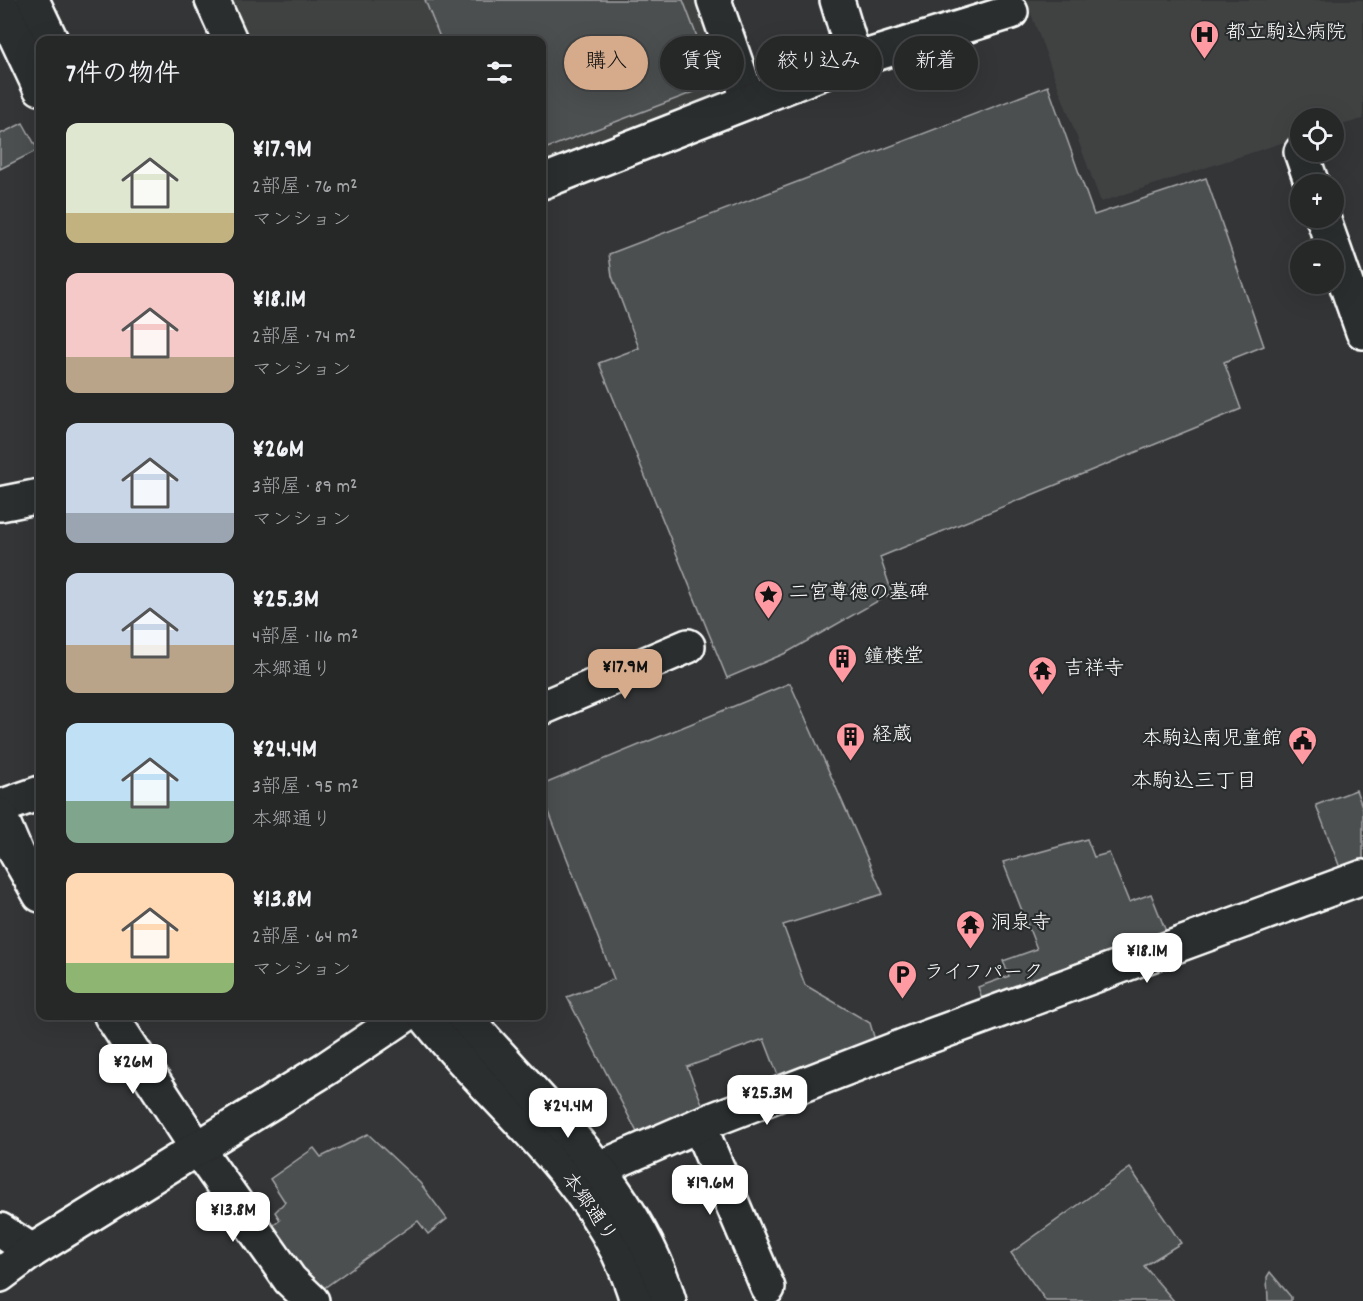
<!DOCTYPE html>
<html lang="ja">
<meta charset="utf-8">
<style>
body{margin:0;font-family:Dekko,"Klee One",sans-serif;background:#2e3030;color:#f1f3f6;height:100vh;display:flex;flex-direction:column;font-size:22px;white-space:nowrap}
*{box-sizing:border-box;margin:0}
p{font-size:20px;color:#a4a6a8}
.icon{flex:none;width:33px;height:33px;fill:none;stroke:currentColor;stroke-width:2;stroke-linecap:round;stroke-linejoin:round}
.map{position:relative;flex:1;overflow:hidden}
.side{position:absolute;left:36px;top:36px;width:510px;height:984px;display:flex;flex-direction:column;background:#262828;border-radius:12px;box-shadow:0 6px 24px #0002,0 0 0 2px #424445}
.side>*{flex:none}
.hud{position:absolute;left:564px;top:36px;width:570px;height:54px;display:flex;gap:12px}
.fabs{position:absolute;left:1290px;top:108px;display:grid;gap:12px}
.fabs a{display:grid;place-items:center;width:54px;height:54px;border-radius:50%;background:#262828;box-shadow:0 6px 24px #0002,0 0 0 2px #424445;font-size:30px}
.price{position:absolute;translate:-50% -51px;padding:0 14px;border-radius:12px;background:#fff;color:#222;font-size:20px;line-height:39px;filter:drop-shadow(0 2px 3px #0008)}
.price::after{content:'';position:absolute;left:50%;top:36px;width:18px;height:14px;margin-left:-9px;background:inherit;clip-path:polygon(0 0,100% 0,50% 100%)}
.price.selected{background:#d6ab8b;color:#111}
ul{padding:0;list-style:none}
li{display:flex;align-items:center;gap:18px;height:150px;padding:0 30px}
li span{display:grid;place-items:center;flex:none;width:168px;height:120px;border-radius:12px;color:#555}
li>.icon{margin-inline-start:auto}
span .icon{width:72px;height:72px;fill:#fffc;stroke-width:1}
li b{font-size:26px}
h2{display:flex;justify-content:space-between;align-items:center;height:72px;padding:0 30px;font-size:26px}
.chip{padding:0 21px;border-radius:27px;background:#262828;box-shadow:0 6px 24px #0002,0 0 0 2px #424445;font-size:21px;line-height:54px}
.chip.selected{background:#d6ab8b;color:#111}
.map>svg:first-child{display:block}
.built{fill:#404243}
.green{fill:#4c4f50;stroke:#a6a7a8;stroke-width:1.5}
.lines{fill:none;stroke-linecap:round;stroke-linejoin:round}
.minor-casing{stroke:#fff;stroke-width:38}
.major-casing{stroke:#fff;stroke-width:38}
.minor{stroke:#2a2d2e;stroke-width:33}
.major{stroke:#2a2d2e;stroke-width:33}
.labels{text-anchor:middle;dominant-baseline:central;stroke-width:4.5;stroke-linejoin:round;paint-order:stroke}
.poi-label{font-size:20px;fill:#fff;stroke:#2a2d2e;text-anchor:start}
.street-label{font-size:20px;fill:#fff;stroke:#2a2d2e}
.neighbourhood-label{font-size:21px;fill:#fff;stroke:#2a2d2e}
</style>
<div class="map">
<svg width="1363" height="1301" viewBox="0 0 1363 1301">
<rect width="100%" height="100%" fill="#333536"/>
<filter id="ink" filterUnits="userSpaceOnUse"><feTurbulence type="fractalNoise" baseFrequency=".0167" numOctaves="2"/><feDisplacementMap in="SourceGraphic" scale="12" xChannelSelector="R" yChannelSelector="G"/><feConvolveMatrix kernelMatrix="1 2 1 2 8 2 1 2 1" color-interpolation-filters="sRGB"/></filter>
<g filter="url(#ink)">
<g class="built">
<path d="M223 0H705L738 95 542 173V40H240Z"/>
<path d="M1026 0H1363V119L1334 127V118H1300V137L1101 202Z"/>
</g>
<g class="green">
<path d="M425 0H683L715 84 542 150V40H441Z"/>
<path d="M1048 86 1094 215 1206 178 1264 346 1224 362 1241 409 880 557 892 593 786 653 727 678 599 363 639 348 612 276 609 254Z"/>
<path d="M23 123 38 150 0 169V134Z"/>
<path d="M790 683 883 894 783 925 805 985 870 1023 877 1047 781 1083 764 1039 687 1067 706 1113 640 1138 567 997 614 979 542 794V785Z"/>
<path d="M1356 790 1363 809V865L1342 873 1316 805Z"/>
<path d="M1087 839 1094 857 1109 853 1129 902 1151 894 1171 944 987 1012 978 987 1009 976 1003 961 1037 949 1003 862Z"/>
<path d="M368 1134 420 1183 447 1219 428 1234 418 1221 317 1293 265 1232 280 1220 275 1212 285 1202 270 1179 314 1148 321 1157Z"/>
<path d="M1130 1168 1181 1243 1144 1266 1174 1301H1046L1011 1253Z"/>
<path d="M1270 1272 1291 1297V1301H1268L1267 1277Z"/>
</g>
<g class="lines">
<defs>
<g id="minor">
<path d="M212 0 230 40"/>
<path d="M714 0 749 101"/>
<path d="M837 0 855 60"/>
<path d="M1301 152 1312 184"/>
<path d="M542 182 855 60 1011 12"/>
<path d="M1323 218 1363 332"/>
<path d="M0 504 40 496"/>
<path d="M542 708 688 646"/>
<path d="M0 807 40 793"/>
<path d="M0 815 16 853 40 895"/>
<path d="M111 1016 197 1148 290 1280 312 1301"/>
<path d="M699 1125 768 1288"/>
<path d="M600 1168 699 1125 914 1042 1363 877"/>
<path d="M0 1230 32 1251"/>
<path d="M0 1275 32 1251 327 1068 404 1016"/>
</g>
<g id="major">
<path d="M32 0 51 40"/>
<path d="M0 3 40 88"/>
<path d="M425 1016C497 1108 604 1184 637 1301"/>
<path d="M464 1016C538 1101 638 1190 669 1301"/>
</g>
</defs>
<use href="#minor" class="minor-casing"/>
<use href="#major" class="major-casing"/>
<use href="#minor" class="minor"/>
<use href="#major" class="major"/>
</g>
</g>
<defs>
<symbol id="hospital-pin" viewBox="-11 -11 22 30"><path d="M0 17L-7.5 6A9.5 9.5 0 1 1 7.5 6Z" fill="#ff9aa2" stroke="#2a2d2e"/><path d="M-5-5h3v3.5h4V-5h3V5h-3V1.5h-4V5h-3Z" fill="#111"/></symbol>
<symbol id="sight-pin" viewBox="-11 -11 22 30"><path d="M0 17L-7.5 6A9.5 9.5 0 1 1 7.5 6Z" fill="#ff9aa2" stroke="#2a2d2e"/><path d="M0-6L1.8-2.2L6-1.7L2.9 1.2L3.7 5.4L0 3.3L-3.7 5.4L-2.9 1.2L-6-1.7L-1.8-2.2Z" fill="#111"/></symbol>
<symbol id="building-pin" viewBox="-11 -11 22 30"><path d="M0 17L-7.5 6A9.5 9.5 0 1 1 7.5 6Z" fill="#ff9aa2" stroke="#2a2d2e"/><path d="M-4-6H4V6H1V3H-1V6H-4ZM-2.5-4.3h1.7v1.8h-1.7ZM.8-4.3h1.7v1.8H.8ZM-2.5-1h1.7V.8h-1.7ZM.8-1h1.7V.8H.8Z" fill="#111"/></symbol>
<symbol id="temple-pin" viewBox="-11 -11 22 30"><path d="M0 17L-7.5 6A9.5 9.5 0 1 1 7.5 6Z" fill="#ff9aa2" stroke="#2a2d2e"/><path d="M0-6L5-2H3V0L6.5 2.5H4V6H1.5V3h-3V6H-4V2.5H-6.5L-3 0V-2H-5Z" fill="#111"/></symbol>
<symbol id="civic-pin" viewBox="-11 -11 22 30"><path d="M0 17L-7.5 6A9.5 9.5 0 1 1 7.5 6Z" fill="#ff9aa2" stroke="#2a2d2e"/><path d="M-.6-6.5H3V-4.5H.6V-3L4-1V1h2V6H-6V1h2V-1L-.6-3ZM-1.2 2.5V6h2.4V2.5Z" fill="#111"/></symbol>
<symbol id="parking-pin" viewBox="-11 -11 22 30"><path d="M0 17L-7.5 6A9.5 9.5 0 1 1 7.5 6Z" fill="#ff9aa2" stroke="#2a2d2e"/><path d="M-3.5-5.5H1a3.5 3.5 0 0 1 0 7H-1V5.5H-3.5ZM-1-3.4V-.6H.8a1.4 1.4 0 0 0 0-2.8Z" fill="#111"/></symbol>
</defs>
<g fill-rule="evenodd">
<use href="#hospital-pin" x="1188" y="18" width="33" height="45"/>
<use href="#sight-pin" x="752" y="578" width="33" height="45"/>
<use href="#building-pin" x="826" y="642" width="33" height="45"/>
<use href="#temple-pin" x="1026" y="654" width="33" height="45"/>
<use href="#building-pin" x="834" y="720" width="33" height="45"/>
<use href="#civic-pin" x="1286" y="724" width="33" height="45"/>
<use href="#temple-pin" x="954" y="908" width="33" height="45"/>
<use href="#parking-pin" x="886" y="958" width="33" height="45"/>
</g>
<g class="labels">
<g class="poi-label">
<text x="1226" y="34">都立駒込病院</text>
<text x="789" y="594">二宮尊徳の墓碑</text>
<text x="864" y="658">鐘楼堂</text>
<text x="1064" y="670">吉祥寺</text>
<text x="872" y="736">経蔵</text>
<text x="1282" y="740" text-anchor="end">本駒込南児童館</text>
<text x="991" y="924">洞泉寺</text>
<text x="924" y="974">ライフパーク</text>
</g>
<g class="street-label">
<text transform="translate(588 1208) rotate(55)">本郷通り</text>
</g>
<g class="neighbourhood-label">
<text x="1194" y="783">本駒込三丁目</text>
</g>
</g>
</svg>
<div class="fabs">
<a><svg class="icon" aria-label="locate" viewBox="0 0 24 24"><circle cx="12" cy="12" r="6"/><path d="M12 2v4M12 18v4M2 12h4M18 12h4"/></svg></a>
<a>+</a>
<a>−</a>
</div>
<b class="price selected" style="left:625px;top:700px">¥17.9M</b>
<b class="price" style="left:1147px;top:984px">¥18.1M</b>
<b class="price" style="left:133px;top:1095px">¥26M</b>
<b class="price" style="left:767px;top:1126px">¥25.3M</b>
<b class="price" style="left:568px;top:1139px">¥24.4M</b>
<b class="price" style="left:710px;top:1216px">¥19.6M</b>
<b class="price" style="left:233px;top:1243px">¥13.8M</b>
<div class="hud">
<a class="chip selected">購入</a>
<a class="chip">賃貸</a>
<a class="chip">絞り込み</a>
<a class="chip">新着</a>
</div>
<section class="side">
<h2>7件の物件<svg class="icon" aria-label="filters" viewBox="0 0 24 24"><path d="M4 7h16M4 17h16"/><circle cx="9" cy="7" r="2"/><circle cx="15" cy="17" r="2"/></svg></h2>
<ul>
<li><span style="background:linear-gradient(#dfe7d0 75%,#c2b280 0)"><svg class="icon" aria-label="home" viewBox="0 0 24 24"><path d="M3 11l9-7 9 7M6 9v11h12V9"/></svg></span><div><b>¥17.9M</b><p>2部屋 · 76 m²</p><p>マンション</p></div></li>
<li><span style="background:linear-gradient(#f6c9c9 70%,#b9a48a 0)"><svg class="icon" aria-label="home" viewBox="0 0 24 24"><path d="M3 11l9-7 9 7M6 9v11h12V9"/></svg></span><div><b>¥18.1M</b><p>2部屋 · 74 m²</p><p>マンション</p></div></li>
<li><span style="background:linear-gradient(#c9d6e8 75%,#9aa5b1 0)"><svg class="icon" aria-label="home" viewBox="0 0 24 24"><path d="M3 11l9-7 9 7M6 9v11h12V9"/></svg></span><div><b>¥26M</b><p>3部屋 · 89 m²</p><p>マンション</p></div></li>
<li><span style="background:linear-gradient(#c9d6e8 60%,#b9a48a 0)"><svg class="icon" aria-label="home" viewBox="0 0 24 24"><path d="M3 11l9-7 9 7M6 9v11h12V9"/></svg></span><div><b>¥25.3M</b><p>4部屋 · 116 m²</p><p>本郷通り</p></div></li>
<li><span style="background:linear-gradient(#bfe0f5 65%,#7fa58c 0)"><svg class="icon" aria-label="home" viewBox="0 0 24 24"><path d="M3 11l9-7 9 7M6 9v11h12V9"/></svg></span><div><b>¥24.4M</b><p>3部屋 · 95 m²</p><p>本郷通り</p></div></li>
<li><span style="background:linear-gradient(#ffd9b3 75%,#8fb573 0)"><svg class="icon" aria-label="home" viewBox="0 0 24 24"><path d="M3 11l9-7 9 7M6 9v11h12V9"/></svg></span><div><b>¥13.8M</b><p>2部屋 · 64 m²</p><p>マンション</p></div></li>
</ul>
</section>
</div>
